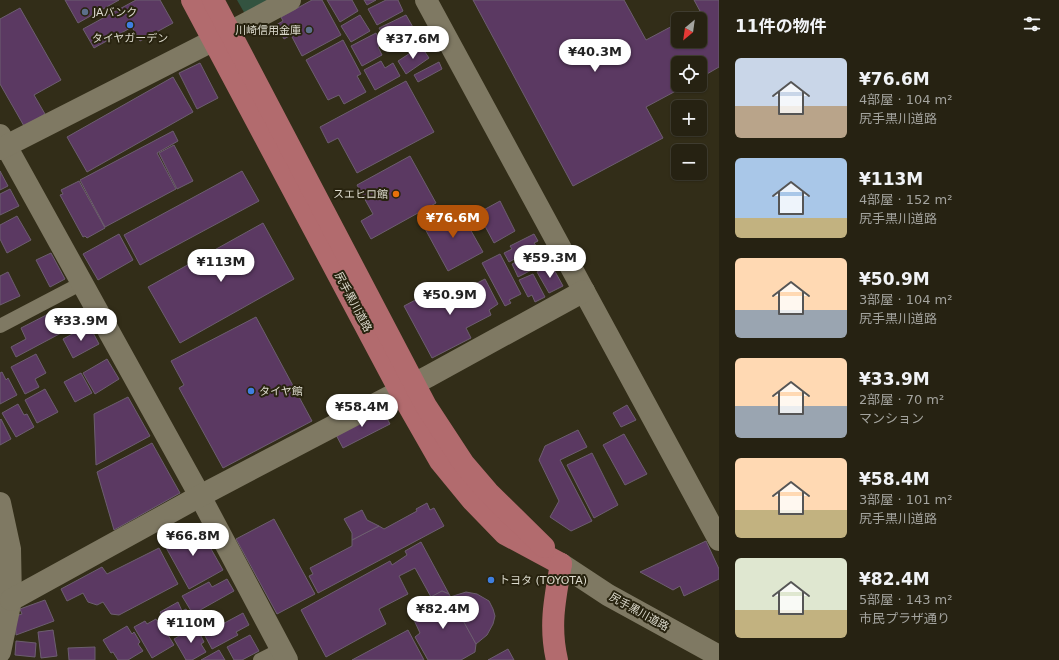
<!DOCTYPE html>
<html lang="ja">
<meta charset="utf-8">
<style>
body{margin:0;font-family:"DejaVu Sans","Noto Sans JP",sans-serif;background:#2e2a1b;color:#f1f3f6;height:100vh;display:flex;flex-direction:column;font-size:15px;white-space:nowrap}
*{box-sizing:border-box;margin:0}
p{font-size:13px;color:#a4a49f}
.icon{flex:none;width:22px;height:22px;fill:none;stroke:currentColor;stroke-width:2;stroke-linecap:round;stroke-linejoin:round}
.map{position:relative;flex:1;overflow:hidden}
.side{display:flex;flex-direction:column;background:#262212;width:340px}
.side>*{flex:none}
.needle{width:26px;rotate:209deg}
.controls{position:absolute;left:671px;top:12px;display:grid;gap:8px}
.controls a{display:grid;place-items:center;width:36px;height:36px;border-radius:6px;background:#262212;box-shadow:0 1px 3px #0004,0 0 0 1px #423f32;font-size:20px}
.price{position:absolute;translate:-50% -34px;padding:0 9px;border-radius:14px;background:#fff;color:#222;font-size:13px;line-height:26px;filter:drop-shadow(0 1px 2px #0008)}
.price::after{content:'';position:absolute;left:50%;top:24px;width:12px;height:9px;margin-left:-6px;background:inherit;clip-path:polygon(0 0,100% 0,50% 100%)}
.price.on{background:#b45309;color:#fff}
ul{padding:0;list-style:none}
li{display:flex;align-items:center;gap:12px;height:100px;padding:0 16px}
li span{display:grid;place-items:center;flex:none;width:112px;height:80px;border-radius:6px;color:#555}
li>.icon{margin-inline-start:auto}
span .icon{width:48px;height:48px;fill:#fffc;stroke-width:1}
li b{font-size:17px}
h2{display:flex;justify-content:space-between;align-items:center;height:48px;padding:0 16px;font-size:17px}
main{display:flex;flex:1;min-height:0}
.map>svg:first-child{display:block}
.green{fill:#335340}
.building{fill:#5b3962;stroke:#6d5e70}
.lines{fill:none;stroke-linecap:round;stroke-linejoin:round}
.lane{stroke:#7f7963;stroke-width:14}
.street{stroke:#7f7963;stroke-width:22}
.secondary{stroke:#7f7963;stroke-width:22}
.primary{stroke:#b26b6e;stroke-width:22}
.service-dot{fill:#5c6f8a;stroke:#28230f;stroke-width:1.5}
.shop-dot{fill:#3f7fe0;stroke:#28230f;stroke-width:1.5}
.food-dot{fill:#e8710a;stroke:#28230f;stroke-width:1.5}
.labels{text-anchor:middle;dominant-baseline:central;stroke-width:4;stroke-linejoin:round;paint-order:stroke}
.poi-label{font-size:11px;fill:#dddbce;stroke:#28230f;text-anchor:start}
.street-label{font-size:11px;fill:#dddbce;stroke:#28230f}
</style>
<main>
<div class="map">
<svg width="719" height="660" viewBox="0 0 719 660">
<rect width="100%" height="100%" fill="#322d18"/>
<path class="green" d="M237 0H270L245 14Z"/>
<g class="building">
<path d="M65 0H119L78 23Z"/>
<path d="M136 0H160L173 23 140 41 132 27 94 48 83 29Z"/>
<path d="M312 0H322L341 35 302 56 291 35 284 39 276 25 283 21 281 17Z"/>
<path d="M327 0H352L358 11 340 22Z"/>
<path d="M364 0H376L367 5Z"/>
<path d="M386 0H398L403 11 377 25 368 9Z"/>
<path d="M473 0H624L646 40 678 23V41H700V19H685L700 11 694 0H719V67L700 78V63H678V85H687L646 107 663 138 573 186Z"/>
<path d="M20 8 61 80 34 95 45 114 24 126 0 84V19Z"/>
<path d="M360 15 370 31 351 42 341 26Z"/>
<path d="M406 15 414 29 387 43 379 28Z"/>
<path d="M376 33 382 44 378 47 382 55 362 66 351 46Z"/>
<path d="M343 40 361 74 357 76 366 92 344 104 339 95 328 100 306 60Z"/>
<path d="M421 46 429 58 406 74 398 61Z"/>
<path d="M381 61 385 68 393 63 400 76 375 90 364 70Z"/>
<path d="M439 62 442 69 418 82 414 75Z"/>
<path d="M200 63 218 98 197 109 179 73Z"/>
<path d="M173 77 193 112 87 172 67 137Z"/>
<path d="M406 81 434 132 357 173 338 138 328 143 320 127Z"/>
<path d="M173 131 178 141 157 153 176 189 105 227 80 180Z"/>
<path d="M174 145 193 181 177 189 159 153Z"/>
<path d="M410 156 436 203 371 239 361 221 373 214 357 185Z"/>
<path d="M0 171 8 186 0 190Z"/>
<path d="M242 171 259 201 140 265 124 235Z"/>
<path d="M79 181 105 228 87 238 85 236 83 237 60 195 63 194 61 190Z"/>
<path d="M10 189 19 206 0 215V194Z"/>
<path d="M500 201 515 231 494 243 478 213Z"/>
<path d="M457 206 483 252 448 271 423 225Z"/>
<path d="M17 216 31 240 7 253 0 239V225Z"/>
<path d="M263 223 294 279 180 343 148 287Z"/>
<path d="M119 234 133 260 98 280 83 254Z"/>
<path d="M534 234 538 241 534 243 537 247 509 262 504 253 512 249 510 246Z"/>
<path d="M51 253 65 279 50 287 36 260Z"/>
<path d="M542 253 547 262 518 277 512 264 522 259 524 263Z"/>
<path d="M500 254 521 294 509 300 511 303 505 306 482 263Z"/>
<path d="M551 264 563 286 549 293 537 272Z"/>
<path d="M8 272 20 296 0 305V276Z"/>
<path d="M533 274 545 297 535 302 532 295 528 297 519 280Z"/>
<path d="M485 279 498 304 489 310 491 315 466 328 471 338 432 358 404 306 442 286 448 298Z"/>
<path d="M54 311 59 319 74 311 80 323 16 357 11 347 26 339 21 328Z"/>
<path d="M256 317 312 421 223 468 179 388 184 385 171 361Z"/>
<path d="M89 325 99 344 73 358 63 339Z"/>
<path d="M36 354 46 373 35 379 39 387 25 394 11 367Z"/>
<path d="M107 359 119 379 95 394 83 373Z"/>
<path d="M2 372 6 380 8 378 17 395 0 404V373Z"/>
<path d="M81 373 92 393 75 402 64 382Z"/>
<path d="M45 389 58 412 37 423 25 400Z"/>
<path d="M128 397 150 436 96 465 94 414Z"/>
<path d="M18 404 24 415 27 414 34 427 16 437 2 413Z"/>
<path d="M627 405 636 420 621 427 613 413Z"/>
<path d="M382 409 390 424 343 448 335 433Z"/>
<path d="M1 419 11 439 0 445V420Z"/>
<path d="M578 430 587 447 560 460 592 521 571 531 550 517 559 501 539 460 545 446Z"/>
<path d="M624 434 647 474 625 485 603 445Z"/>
<path d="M152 443 180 493 114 530 97 472Z"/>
<path d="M592 453 618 505 594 518 567 465Z"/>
<path d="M427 503 430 510 434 508 444 526 318 593 309 576 313 574 310 568 352 546V540L379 526 384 529 417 511 416 509Z"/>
<path d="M362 510 367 520 379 526 352 540V533L344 519Z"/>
<path d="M274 519 315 594 277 614 236 539Z"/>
<path d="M198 526 223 570 189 589 164 544Z"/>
<path d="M706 541 719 569V579L684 596 680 586 673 590 640 572Z"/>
<path d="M421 542 449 594 442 591 431 597 415 568 399 576 408 594 379 609 386 624 326 657 301 610 390 561 392 565 407 555 405 551Z"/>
<path d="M159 548 178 584 119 615 111 614 103 602 97 605 88 602 83 593 67 601 61 589 102 567 107 574Z"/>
<path d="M227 579 234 591 193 614 182 596 209 582 212 587Z"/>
<path d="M442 591 449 594 476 644 475 652 461 660H428L415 637 420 633 414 620 421 616 416 605Z"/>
<path d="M466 592 477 594 489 601 493 609 495 616 493 624 487 635 476 644 450 597Z"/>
<path d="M45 600 54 621 16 635 15 616 22 614 20 609Z"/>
<path d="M178 602 182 611 186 609 194 623 172 634 160 612Z"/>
<path d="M243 613 249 625 236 632 238 635 212 649 204 634Z"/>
<path d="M156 619 157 621 159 620 174 645 152 658 134 627 145 621 147 624Z"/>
<path d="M127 626 132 634 134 632 140 642 138 644 143 651 128 660H118L113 652 111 653 103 640Z"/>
<path d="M196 626 204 642 201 644 206 652 192 660H186L174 639Z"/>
<path d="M53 630 57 656 41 658 38 632Z"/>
<path d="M408 630 424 660H352Z"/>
<path d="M250 635 259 651 242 660H234L227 647Z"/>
<path d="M16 641 36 643 35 657 15 655Z"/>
<path d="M95 647V660H69L68 648Z"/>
<path d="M508 649 514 660H488Z"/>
<path d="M219 650 225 660H201Z"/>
</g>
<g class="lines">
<g class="lane">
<path d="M0 326 82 283"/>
<path d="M260 660 282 649"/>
</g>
<g class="street">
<path d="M426 0 719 540"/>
<path d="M0 135 200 496 287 660"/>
<path d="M0 149 230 32 290 0"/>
<path d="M0 503 10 549 11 600 0 652"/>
<path d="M11 600 200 496 429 376 584 291"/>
</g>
<path class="secondary" d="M561 564 608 595 719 656"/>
<g class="primary">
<path d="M192 0 400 391 440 461 472 500 505 534 561 564"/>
<path d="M213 0 426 406 464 464 488 492 544 547"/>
<path d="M557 660C549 626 555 598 561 564"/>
</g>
</g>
<g class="service-dot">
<circle cx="85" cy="12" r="4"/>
<circle cx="309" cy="30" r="4"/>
</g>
<g class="shop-dot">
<circle cx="130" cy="25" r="4"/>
<circle cx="251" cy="391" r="4"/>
<circle cx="491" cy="580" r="4"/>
</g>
<circle class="food-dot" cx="396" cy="194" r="4"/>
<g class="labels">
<g class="poi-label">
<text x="93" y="12">JAバンク</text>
<text x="301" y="30" text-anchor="end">川崎信用金庫</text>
<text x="130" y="38" text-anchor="middle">タイヤガーデン</text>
<text x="388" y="194" text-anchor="end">スエヒロ館</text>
<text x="259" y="391">タイヤ館</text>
<text x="499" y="580">トヨタ (TOYOTA)</text>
</g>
<g class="street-label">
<text transform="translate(353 302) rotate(62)">尻手黒川道路</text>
<text transform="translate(639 612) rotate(29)">尻手黒川道路</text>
</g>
</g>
</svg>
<div class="controls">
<a><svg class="needle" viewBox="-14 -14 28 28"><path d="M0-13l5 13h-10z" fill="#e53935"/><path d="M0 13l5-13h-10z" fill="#a4a49f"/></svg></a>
<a><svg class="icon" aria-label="locate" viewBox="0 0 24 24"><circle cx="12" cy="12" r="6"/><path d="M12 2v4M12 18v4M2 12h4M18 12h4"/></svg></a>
<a>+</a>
<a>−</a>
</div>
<b class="price" style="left:413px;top:60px">¥37.6M</b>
<b class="price" style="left:595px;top:73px">¥40.3M</b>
<b class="price on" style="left:453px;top:239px">¥76.6M</b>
<b class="price" style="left:550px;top:279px">¥59.3M</b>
<b class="price" style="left:221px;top:283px">¥113M</b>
<b class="price" style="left:450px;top:316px">¥50.9M</b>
<b class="price" style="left:81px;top:342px">¥33.9M</b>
<b class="price" style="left:362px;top:428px">¥58.4M</b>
<b class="price" style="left:193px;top:557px">¥66.8M</b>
<b class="price" style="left:443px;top:630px">¥82.4M</b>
<b class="price" style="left:191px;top:644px">¥110M</b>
</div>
<section class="side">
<h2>11件の物件<svg class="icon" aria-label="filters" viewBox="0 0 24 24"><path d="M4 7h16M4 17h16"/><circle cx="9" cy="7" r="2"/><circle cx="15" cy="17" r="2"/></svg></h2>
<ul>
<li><span style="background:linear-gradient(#c9d6e8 60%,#b9a48a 0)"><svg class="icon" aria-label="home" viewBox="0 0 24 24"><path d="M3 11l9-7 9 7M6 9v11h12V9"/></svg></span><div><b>¥76.6M</b><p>4部屋 · 104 m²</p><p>尻手黒川道路</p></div></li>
<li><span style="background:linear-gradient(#a9c7e8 75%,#c2b280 0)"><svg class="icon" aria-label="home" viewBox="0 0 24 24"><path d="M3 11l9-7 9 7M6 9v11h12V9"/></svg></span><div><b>¥113M</b><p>4部屋 · 152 m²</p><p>尻手黒川道路</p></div></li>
<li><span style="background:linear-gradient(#ffd9b3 65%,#9aa5b1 0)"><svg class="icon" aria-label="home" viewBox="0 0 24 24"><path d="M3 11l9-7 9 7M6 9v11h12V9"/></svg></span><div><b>¥50.9M</b><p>3部屋 · 104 m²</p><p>尻手黒川道路</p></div></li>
<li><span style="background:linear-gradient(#ffd9b3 60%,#9aa5b1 0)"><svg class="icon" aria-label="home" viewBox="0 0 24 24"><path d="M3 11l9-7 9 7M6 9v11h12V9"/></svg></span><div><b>¥33.9M</b><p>2部屋 · 70 m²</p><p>マンション</p></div></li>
<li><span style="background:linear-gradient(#ffd9b3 65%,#c2b280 0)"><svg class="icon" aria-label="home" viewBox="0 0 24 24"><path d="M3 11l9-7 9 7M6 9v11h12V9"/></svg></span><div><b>¥58.4M</b><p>3部屋 · 101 m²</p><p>尻手黒川道路</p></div></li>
<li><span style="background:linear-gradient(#dfe7d0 65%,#c2b280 0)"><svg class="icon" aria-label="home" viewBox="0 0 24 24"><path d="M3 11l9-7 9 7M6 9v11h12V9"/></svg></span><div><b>¥82.4M</b><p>5部屋 · 143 m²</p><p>市民プラザ通り</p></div></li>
</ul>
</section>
</main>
